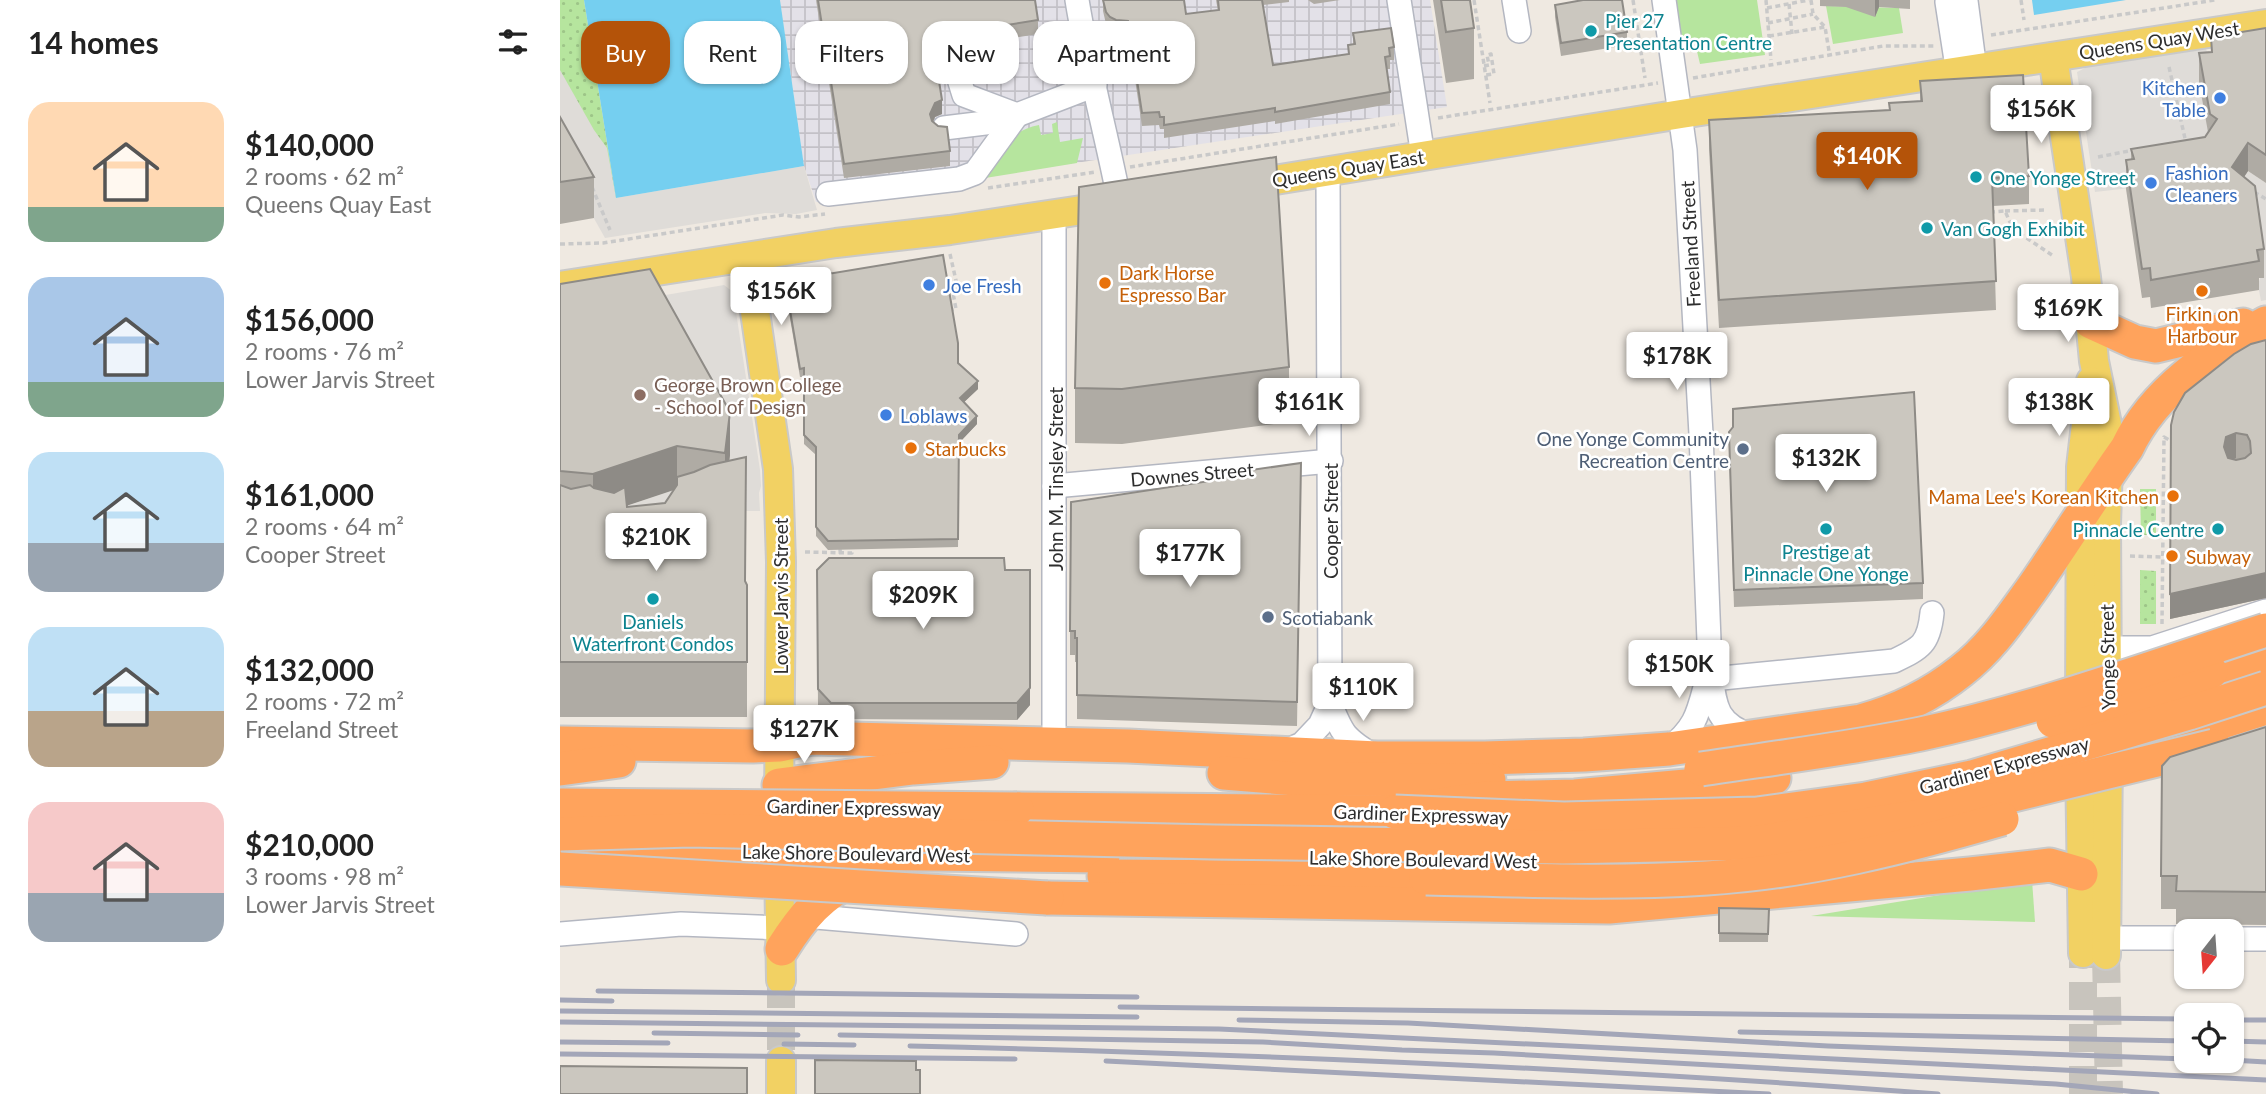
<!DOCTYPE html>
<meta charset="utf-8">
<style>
body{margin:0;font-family:Lato,sans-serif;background:#f2f2f2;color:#222;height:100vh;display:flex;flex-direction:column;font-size:26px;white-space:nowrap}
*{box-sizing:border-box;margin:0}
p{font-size:23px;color:#767676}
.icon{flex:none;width:38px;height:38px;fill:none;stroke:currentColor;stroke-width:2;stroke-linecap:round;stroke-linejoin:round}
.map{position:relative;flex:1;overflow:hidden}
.sheet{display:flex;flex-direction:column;background:#fff;width:560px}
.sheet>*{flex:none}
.top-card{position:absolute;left:21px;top:21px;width:665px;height:63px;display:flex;gap:14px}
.needle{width:46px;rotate:197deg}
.tools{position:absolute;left:1614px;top:919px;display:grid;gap:14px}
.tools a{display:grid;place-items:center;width:70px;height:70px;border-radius:14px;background:#fff;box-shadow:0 2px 5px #0004;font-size:35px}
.price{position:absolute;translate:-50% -60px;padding:0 16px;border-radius:7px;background:#fff;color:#222;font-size:23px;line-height:46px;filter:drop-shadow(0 2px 4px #0008)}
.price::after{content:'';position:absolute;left:50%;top:42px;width:21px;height:16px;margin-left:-10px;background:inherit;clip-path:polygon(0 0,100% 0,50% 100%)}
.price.selected{background:#b45309;color:#fff}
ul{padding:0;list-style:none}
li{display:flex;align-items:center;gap:21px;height:175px;padding:0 28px}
li span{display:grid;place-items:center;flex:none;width:196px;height:140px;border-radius:21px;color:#555}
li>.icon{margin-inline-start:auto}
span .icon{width:84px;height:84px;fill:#fffc;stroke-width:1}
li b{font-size:30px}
h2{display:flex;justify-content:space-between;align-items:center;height:84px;padding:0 28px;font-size:30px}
.tag{padding:0 24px;border-radius:21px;background:#fff;box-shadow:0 2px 5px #0004;font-size:24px;line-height:63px}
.tag.selected{background:#b45309;color:#fff}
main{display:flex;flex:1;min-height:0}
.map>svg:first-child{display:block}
.industrial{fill:url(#industrial-grid)}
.grass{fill:#b6e59e}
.park{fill:url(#park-dots)}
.plaza{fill:#dfdcd8}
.water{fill:#75cff0}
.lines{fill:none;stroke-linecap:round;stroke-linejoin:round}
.major-tunnel{stroke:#c8c4bd;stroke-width:28;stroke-dasharray:28 14;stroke-linecap:butt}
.minor-casing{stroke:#b4b7c1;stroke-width:26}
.major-casing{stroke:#c9c9c9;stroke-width:32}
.highway-casing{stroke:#c9c9c9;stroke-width:37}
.path{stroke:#c9c9c9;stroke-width:3.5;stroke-dasharray:5 3.5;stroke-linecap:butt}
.minor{stroke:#fff;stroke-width:23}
.major{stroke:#f2d163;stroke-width:28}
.highway{stroke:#ffa35c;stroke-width:33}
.rail{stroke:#a3a6b8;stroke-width:5}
.highway-bridge-casing{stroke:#c9c9c9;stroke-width:37;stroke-linecap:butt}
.path-bridge{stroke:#c9c9c9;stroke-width:3.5;stroke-dasharray:5 3.5;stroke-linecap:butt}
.highway-bridge{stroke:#ffa35c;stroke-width:33}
.wall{fill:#afaba4;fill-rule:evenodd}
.shaded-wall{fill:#8e8b86}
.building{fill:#cbc7bf;stroke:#8e8b86;stroke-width:2;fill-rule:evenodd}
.culture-dot{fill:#0f9aa8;stroke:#fff;stroke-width:2.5}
.shop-dot{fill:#3f7fe0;stroke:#fff;stroke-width:2.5}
.food-dot{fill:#e8710a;stroke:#fff;stroke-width:2.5}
.education-dot{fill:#8d6e63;stroke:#fff;stroke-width:2.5}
.service-dot{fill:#5c6f8a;stroke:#fff;stroke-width:2.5}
.labels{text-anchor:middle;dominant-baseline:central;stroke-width:5;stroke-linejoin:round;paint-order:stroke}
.culture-label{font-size:19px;fill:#0d838f;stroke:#fff;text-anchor:start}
.street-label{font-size:19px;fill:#2e2e2e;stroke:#fff}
.shop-label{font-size:19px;fill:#366cbe;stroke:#fff;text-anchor:start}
.food-label{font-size:19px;fill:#c56008;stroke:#fff;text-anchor:start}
.education-label{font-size:19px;fill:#785e54;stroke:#fff;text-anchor:start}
.service-label{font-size:19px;fill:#4e5e75;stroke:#fff;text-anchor:end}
</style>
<main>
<section class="sheet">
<h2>14 homes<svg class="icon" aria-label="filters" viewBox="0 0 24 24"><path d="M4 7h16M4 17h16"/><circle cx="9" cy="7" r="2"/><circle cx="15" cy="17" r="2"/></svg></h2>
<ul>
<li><span style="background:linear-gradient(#ffd9b3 75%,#7fa58c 0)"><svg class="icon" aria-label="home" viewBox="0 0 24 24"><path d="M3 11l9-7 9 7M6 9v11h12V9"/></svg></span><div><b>$140,000</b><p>2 rooms · 62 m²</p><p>Queens Quay East</p></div></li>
<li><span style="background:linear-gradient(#a9c7e8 75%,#7fa58c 0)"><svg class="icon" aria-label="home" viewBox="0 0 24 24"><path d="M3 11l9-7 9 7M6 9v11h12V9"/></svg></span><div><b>$156,000</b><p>2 rooms · 76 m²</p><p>Lower Jarvis Street</p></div></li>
<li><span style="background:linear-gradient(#bfe0f5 65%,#9aa5b1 0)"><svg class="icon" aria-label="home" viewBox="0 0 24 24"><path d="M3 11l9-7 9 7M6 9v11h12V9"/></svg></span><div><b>$161,000</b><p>2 rooms · 64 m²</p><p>Cooper Street</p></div></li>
<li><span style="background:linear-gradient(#bfe0f5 60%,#b9a48a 0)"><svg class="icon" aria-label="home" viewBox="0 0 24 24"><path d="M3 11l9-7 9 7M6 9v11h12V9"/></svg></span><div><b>$132,000</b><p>2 rooms · 72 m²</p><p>Freeland Street</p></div></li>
<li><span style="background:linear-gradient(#f6c9c9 65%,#9aa5b1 0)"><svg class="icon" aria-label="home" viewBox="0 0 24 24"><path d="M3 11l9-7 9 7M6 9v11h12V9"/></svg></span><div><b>$210,000</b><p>3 rooms · 98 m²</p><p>Lower Jarvis Street</p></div></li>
</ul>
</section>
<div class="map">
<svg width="1706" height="1094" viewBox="0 0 1706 1094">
<defs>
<pattern id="industrial-grid" width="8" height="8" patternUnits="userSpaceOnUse" patternTransform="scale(1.75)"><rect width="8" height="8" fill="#e3e1e8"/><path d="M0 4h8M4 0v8" fill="none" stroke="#c3c1c7"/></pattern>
<pattern id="park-dots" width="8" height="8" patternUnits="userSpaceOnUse" patternTransform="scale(1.75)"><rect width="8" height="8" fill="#b6e59e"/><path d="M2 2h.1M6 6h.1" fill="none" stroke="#9dc588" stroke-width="1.8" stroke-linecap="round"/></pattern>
</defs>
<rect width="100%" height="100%" fill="#efe9e1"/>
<path class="industrial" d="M220 0H870L887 107 256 202 244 166Z"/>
<g class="grass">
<path d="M1114 0H1197L1205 55 1140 64 1135 43 1120 44Z"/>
<path d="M1266 6 1339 8 1343 33 1273 44Z"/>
<path d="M497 122 500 142 523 138 517 163 419 179C437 155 447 131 479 125L481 135 493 133 492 124Z"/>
<path d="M1472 880 1475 922 1251 916Z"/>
</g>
<g class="park">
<path d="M0 0H24L56 198 0 158Z"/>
<path d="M1580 489H1596V535H1581Z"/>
<path d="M1580 570 1596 571V624H1580Z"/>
</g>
<g class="plaza">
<path d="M1646 49 1688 171 1706 183V300L1701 301 1698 285 1700 278 1570 188 1535 192 1517 72 1527 67Z"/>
<path d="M0 70 34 130 47 148 56 198 244 166 257 210 236 214 205 213 45 238 0 158Z"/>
<path d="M164 285 173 292 200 470 201 486 199 493 200 511H175L165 517 117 532V540L105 558 67 562 64 542 54 548 34 543 30 540 11 544 0 540V513L33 517 117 489 165 495 170 455 93 317 88 298Z"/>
</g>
<g class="water">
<path d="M24 0H220L244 166 56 198Z"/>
<path d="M1472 0H1566L1474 15Z"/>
</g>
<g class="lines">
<g class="major-tunnel">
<path d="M1546 955 1549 1094"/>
<path d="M221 980V1061"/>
<path d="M1523 1094V953"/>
</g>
<defs>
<g id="minor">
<path d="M517 0C528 69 547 136 560 204"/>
<path d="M839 0 863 156"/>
<path d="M954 0 959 31"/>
<path d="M1104 0 1125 150 1141 434 1150 667C1155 703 1153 723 1192 736"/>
<path d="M1406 1 1415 70"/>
<path d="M1387 2 1398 73"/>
<path d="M384 128 425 123 457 115 535 85"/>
<path d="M768 172 770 703C782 734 785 739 814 756"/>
<path d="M268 194 399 179 415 173 457 115 404 95 391 53"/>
<path d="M494 486 771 461"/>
<path d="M1546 648H1592L1706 611"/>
<path d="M1152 679 1334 661C1361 648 1369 644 1372 613"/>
<path d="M494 743V214"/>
<path d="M1109 749C1137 726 1138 713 1147 680"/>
<path d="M721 753 742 744 760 725 770 703"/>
<path d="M244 916 456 934"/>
<path d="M0 934 121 924 221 928"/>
<path d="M1546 938H1626"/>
<path d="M1671 939H1706"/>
</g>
<g id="major">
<path d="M1493 57 1526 277 1534 361 1549 434 1546 524 1547 701"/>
<path d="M678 186 1121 114 1706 24"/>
<path d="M187 257 218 469 221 562 219 805"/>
<path d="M0 286 276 243 390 230 555 205"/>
<path d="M1520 711 1521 467 1531 381"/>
<path d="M1520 759 1523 953"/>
<path d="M219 863 221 980"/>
<path d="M1546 955 1548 752"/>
<path d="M221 1094V1061"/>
</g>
<g id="highway">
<path d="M1531 322 1575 342 1596 346 1683 325"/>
<path d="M1651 672 1706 655"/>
<path d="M0 743 193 746 220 745 252 738 568 746 817 758H925L1024 755 1109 749 1301 721C1338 711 1371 695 1401 671 1430 649 1450 619 1471 590 1504 543 1534 494 1567 448 1594 390 1652 353 1706 323"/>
<path d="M1555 756 1706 708"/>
<path d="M0 769 59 761"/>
<path d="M664 773 736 779 929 780"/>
<path d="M219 785 353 768 432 762"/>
<path d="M457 809 835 812 925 798 1015 796 1214 778"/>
<path d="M0 850 543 856"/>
<path d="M1022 873 1082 861"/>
<path d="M544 876 866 878"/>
<path d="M487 898 1049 907 1410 874 1490 865 1521 874"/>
<path d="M222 949C242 917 261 894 296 878"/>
</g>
</defs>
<use href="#minor" class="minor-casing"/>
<use href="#major" class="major-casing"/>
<use href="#highway" class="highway-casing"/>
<g class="path">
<path d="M914 0 930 103"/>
<path d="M1073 0 1085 78"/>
<path d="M1206 0 1211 60"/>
<path d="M1251 0 1253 14 1265 27 1269 51"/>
<path d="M1461 0 1464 20"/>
<path d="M1229 4 1232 34"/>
<path d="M1207 8 1249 0"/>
<path d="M1208 23 1253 14"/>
<path d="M1431 35 1655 0"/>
<path d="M1209 36 1265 27"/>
<path d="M924 66 929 65 927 55 931 54 934 74 926 75"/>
<path d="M1609 67 1626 143"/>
<path d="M1133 78 1323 46H1375"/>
<path d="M878 118 1098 83"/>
<path d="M1538 157 1574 150"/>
<path d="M570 167 839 124"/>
<path d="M32 187 50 230"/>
<path d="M428 188 535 172"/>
<path d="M1694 192 1706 199"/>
<path d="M1445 211 1484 210"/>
<path d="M1430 212 1445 211 1453 229 1492 255"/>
<path d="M0 244 43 243 223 215 239 217 265 214"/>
<path d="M390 254 397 285 393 293 396 309 391 310"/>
<path d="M245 552 292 553V549"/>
<path d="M1570 556 1603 557"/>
<path d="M1602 624 1604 437 1613 442"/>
</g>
<use href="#minor" class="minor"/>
<use href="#major" class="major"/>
<use href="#highway" class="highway"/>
<g class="rail">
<path d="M38 991 577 997"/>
<path d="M0 1000 52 1001"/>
<path d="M560 1007 1626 1019"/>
<path d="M0 1011 577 1017"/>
<path d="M679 1020 848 1023 1268 1046 1626 1059"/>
<path d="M1671 1020H1706"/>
<path d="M0 1022 659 1029 1706 1080"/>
<path d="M1180 1032 1626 1041"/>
<path d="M94 1033 238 1035"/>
<path d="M280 1035 703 1042 842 1050 934 1053 1496 1084 1597 1094"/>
<path d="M1671 1041 1706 1042"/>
<path d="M0 1042 108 1043"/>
<path d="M224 1044 294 1045"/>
<path d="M350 1046C693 1054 1036 1068 1378 1094"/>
<path d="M0 1054 455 1059"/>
<path d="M1671 1060 1706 1062"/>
<path d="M546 1061 1209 1094"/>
</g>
<defs>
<g id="highway-bridge">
<path d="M1493 721 1560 702 1651 672"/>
<path d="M1141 769C1214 758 1288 749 1361 734 1478 709 1592 667 1706 630"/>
<path d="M0 805 457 809"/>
<path d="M835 812 1004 819 1197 814 1306 799 1412 777 1629 713 1706 688"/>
<path d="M0 834 130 830 655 842 1004 847 1193 843 1384 812 1654 746"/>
<path d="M0 869 487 898"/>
<path d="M866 878C959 880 1053 884 1147 878 1247 872 1346 847 1442 819"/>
</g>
</defs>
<use href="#highway-bridge" class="highway-bridge-casing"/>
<path class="path-bridge" d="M280 549 281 562"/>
<use href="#highway-bridge" class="highway-bridge"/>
</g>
<g class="wall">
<path d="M256 0H475L478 20V34L403 46 395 40H388L381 43 377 50 374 51 382 114 375 117 373 122 390 151V166L284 178Z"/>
<path d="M543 0 626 14 658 11 656 0H729V2L703 5 713 65 788 54V45L793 44V33L834 47V60H830V69H827L830 92V104L715 124V121L604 138V129H600L599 125 582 126 568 33 556 32 550 30 546 24 543 11Z"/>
<path d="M748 0H780L754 4Z"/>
<path d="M873 0H910L914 28V79L886 83Z"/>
<path d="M1260 0H1350V9L1319 7 1315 17 1286 7 1260 6Z"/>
<path d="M995 5 1067 32V45L1001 56 995 17Z"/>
<path d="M1706 28V183L1688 171 1684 177 1704 249V278H1699V290L1591 308 1590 297 1582 298 1566 189V160H1571V149L1645 137 1648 132 1639 82V53L1651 52V37Z"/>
<path d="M1360 81 1469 176V204L1433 206 1436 310 1159 328 1149 149V120L1329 110 1360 101Z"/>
<path d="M0 117 34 177V218L0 224Z"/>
<path d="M225 281 398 363 418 389 404 402 417 424 399 443 398 547 268 550 256 536V455L244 444V377H240L225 289Z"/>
<path d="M0 284 170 455 169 461 186 512 185 582 187 585V717H0ZM114 489 105 503 67 507V505Z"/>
<path d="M1691 344 1706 598 1610 619Z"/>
<path d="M729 367V422L562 444 515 443V388Z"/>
<path d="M1173 409 1363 583V599L1174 607 1169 449 1173 427Z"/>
<path d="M741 463 737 726 517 719V662H515V655H510V631L649 481Z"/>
<path d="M257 570H445L470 705 457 720 271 719 258 706Z"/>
<path d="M1706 727V925L1616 924V909H1601V773Z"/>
<path d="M1159 908 1209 909 1208 942H1159Z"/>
</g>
<g class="shaded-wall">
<path d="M1315 0H1319V7L1315 17Z"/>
<path d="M388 25V40L381 43 377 50V36L381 29Z"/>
<path d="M382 100V114L375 117 370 129V114L375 103Z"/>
<path d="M1688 143V171L1672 195V167Z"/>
<path d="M418 381V389L400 406V398Z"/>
<path d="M170 412V455L165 495V453Z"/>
<path d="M417 416V424L399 443 398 547 399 435Z"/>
<path d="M1676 433V458L1666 463 1664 447 1666 437Z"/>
<path d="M117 446V489L33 517V474Z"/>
<path d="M470 570V705L457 720V703Z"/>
<path d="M1706 573V598L1610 619V594Z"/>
</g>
<g class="building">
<path d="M258 0H475L478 20 403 32 395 25H388L381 29 377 36 372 37 382 100 375 103 370 114 372 121 378 126 387 127 390 151 284 164Z"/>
<path d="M543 0H624L626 14 659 10 658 0H702L713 65 789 54 788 45 795 44 793 33 831 28 834 47 829 48 830 56 825 57 830 92 715 112V108L604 125V117H600L599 112 582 113 568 21 556 20 550 17 546 12Z"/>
<path d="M881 0H910L914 28 886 32Z"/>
<path d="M1023 0H1062L1067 32 1001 43 995 5Z"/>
<path d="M1706 28V155L1688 143 1672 167 1695 186 1704 249 1697 250 1699 261 1591 280 1590 268 1582 269 1566 160 1574 159 1571 149 1645 137 1657 119 1650 114 1639 53 1652 52 1651 37Z"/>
<path d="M1463 75 1469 176 1432 178 1436 281 1159 300 1149 120 1330 110 1329 103 1362 101 1360 81Z"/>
<path d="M0 117 34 177 0 182Z"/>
<path d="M716 157 729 367 562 389 515 388 519 187Z"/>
<path d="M383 255 398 343V363L418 381 400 398 417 416 399 435 398 539 268 541 256 527V447L244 435V368L240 369 225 281Z"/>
<path d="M90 269 170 412 165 453 117 446 33 474 0 471V284Z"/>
<path d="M1706 340V573L1610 594 1611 425 1614 412 1625 393 1674 354 1691 344ZM1676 433 1687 435 1690 441 1691 453 1685 458 1676 460 1668 458 1664 447 1666 437Z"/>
<path d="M1354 392 1363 583 1174 590 1169 432 1173 427V409Z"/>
<path d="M186 457 185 581 187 585V662H0V485L11 489 30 485 34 488 54 493 65 487 67 507 105 503 117 485V477L134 472 150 465Z"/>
<path d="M741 463 737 702 517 695V638H515V631H510L511 502 650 481 649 476Z"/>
<path d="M269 558H444L445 570H470V688L457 703H271L258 689 257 570Z"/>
<path d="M1706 727V892L1616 891 1617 876H1601L1602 766 1610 757Z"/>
<path d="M1159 908 1209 909 1208 934 1159 933Z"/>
<path d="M255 1060 356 1061V1070H360V1094H255Z"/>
<path d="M0 1066 187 1068V1094H0Z"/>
</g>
<g class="culture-dot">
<circle cx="1031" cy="31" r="7"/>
<circle cx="1416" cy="177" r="7"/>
<circle cx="1367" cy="228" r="7"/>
<circle cx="1266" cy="529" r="7"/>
<circle cx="1658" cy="529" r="7"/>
<circle cx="93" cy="599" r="7"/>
</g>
<g class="shop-dot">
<circle cx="1660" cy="98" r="7"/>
<circle cx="1591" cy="183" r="7"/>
<circle cx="369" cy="285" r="7"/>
<circle cx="326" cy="415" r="7"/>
</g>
<g class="food-dot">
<circle cx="545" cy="283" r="7"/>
<circle cx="1642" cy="291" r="7"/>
<circle cx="351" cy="448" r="7"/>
<circle cx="1613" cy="496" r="7"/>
<circle cx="1612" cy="556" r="7"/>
</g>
<circle class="education-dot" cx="80" cy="395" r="7"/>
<g class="service-dot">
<circle cx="1183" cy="449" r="7"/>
<circle cx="708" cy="617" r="7"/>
</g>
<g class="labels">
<g class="culture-label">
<text x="1045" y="20">Pier 27<tspan x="1045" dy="22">Presentation Centre</tspan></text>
<text x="1430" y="177">One Yonge Street</text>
<text x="1381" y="228">Van Gogh Exhibit</text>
<text x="1644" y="529" text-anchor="end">Pinnacle Centre</text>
<text x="1266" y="551" text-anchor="middle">Prestige at<tspan x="1266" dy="22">Pinnacle One Yonge</tspan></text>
<text x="93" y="621" text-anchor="middle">Daniels<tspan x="93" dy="22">Waterfront Condos</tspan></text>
</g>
<g class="street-label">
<text transform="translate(1599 40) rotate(-9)">Queens Quay West</text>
<text transform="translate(788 168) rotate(-9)">Queens Quay East</text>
<text transform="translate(1130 244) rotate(-93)">Freeland Street</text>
<text transform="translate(632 474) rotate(-5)">Downes Street</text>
<text transform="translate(495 479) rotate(-90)">John M. Tinsley Street</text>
<text transform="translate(770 521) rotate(-90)">Cooper Street</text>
<text transform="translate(220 596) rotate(-90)">Lower Jarvis Street</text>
<text transform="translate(1547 657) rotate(-91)">Yonge Street</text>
<text transform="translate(1444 765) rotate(-15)">Gardiner Expressway</text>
<text transform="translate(294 807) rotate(1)">Gardiner Expressway</text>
<text transform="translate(861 814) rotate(2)">Gardiner Expressway</text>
<text transform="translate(296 853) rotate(1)">Lake Shore Boulevard West</text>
<text transform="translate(863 859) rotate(1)">Lake Shore Boulevard West</text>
</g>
<g class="shop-label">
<text x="1646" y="87" text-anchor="end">Kitchen<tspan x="1646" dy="22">Table</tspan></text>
<text x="1605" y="172">Fashion<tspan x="1605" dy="22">Cleaners</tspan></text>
<text x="383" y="285">Joe Fresh</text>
<text x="340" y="415">Loblaws</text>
</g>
<g class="food-label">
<text x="559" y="272">Dark Horse<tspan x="559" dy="22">Espresso Bar</tspan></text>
<text x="1642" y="313" text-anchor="middle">Firkin on<tspan x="1642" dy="22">Harbour</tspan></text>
<text x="365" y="448">Starbucks</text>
<text x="1599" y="496" text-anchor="end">Mama Lee's Korean Kitchen</text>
<text x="1626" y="556">Subway</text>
</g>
<g class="education-label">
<text x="94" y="384">George Brown College<tspan x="94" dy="22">- School of Design</tspan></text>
</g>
<g class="service-label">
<text x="1169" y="438">One Yonge Community<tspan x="1169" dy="22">Recreation Centre</tspan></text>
<text x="722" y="617" text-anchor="start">Scotiabank</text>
</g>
</g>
</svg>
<div class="tools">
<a><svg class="needle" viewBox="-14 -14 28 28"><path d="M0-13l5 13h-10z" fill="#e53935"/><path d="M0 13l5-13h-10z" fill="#767676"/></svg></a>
<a><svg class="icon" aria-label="locate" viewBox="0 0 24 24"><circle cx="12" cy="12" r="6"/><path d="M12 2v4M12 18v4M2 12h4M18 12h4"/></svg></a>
</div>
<b class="price" style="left:1481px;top:145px">$156K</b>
<b class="price selected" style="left:1307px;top:192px">$140K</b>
<b class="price" style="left:221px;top:327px">$156K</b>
<b class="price" style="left:1508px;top:344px">$169K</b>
<b class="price" style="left:1117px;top:392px">$178K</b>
<b class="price" style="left:749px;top:438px">$161K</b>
<b class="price" style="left:1499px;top:438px">$138K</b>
<b class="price" style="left:1266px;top:494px">$132K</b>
<b class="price" style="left:96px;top:573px">$210K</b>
<b class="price" style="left:630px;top:589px">$177K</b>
<b class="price" style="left:363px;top:631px">$209K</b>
<b class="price" style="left:1119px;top:700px">$150K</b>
<b class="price" style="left:803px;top:723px">$110K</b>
<b class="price" style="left:244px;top:765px">$127K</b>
<div class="top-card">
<a class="tag selected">Buy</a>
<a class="tag">Rent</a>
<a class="tag">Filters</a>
<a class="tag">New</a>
<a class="tag">Apartment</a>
</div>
</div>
</main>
